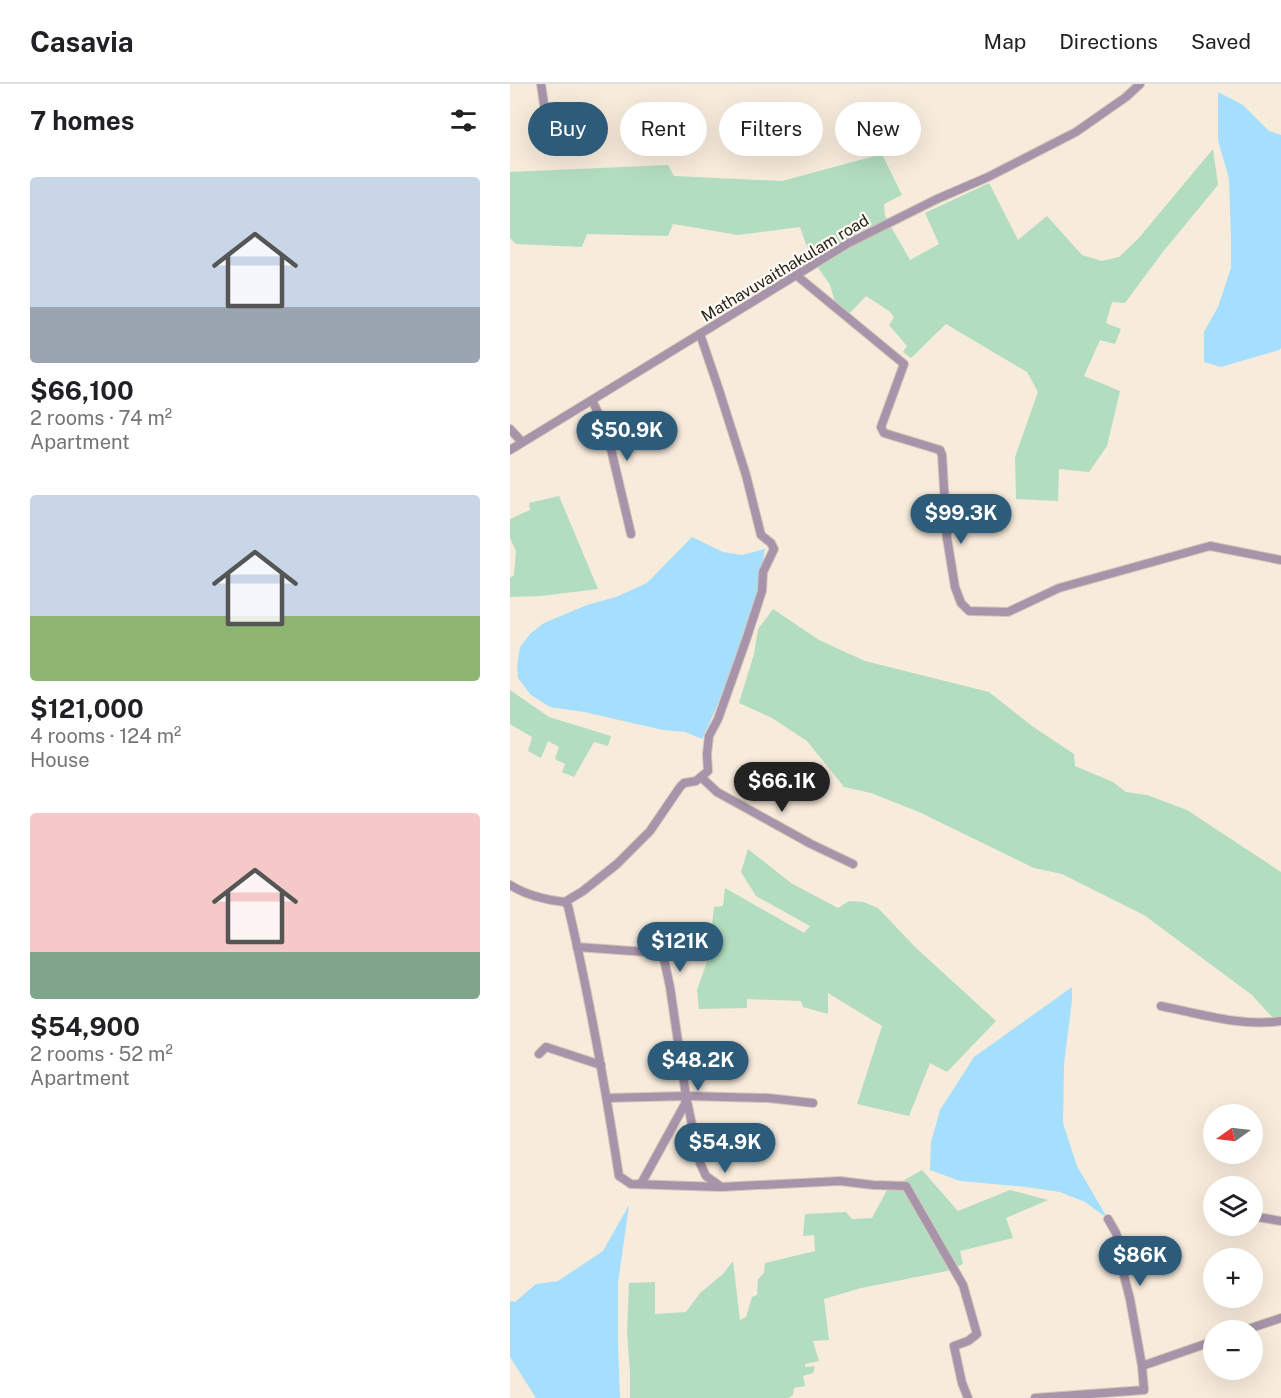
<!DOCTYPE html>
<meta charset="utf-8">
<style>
body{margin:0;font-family:"Public Sans",sans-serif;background:#f2f2f2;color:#202124;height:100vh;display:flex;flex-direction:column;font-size:22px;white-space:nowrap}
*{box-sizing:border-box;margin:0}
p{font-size:20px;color:#757577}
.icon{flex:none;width:33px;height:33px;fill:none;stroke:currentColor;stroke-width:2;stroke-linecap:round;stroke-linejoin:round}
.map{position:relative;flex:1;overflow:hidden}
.sheet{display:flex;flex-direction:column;background:#fff;width:510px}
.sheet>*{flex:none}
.banner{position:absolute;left:18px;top:18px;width:570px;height:54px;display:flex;gap:12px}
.needle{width:39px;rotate:256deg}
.buttons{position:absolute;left:693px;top:1020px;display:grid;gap:12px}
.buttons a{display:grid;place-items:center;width:60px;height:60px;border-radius:50%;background:#fff;box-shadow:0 6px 24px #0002;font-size:30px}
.price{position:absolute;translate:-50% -51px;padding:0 14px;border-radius:21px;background:#2d5b7a;color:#fff;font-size:20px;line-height:39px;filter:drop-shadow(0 2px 3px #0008)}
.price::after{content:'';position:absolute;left:50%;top:36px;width:18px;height:14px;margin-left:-9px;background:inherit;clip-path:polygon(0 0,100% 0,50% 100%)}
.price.current{background:#222;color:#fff}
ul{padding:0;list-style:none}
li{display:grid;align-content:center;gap:12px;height:318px;padding:0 30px}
li span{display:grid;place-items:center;height:186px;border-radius:6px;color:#555}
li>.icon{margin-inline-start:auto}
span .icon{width:108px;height:108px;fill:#fffc;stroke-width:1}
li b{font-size:26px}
h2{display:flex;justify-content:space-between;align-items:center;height:72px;padding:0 30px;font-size:26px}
.tag{padding:0 21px;border-radius:27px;background:#fff;box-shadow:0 6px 24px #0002;font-size:21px;line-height:54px}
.tag.current{background:#2d5b7a;color:#fff}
header{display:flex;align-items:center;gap:36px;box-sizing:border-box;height:84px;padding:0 30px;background:#fff;border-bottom:2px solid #e0e0e0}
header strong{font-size:28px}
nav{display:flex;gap:33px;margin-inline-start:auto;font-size:21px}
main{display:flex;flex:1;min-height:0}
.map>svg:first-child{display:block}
.green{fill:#b3ddc0}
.water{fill:#a6defd}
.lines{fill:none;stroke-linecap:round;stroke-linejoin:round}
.minor-casing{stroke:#d1c7b8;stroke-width:10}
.minor{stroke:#a793aa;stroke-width:8}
.labels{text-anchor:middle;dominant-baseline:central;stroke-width:4.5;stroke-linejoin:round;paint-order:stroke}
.street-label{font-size:16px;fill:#25211b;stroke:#fefaf3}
</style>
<header>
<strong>Casavia</strong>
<nav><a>Map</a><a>Directions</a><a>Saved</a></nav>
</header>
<main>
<section class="sheet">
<h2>7 homes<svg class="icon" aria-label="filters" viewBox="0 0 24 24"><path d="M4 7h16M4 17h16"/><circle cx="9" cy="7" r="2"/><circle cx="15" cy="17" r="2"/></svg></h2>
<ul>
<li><span style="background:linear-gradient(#c9d6e8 70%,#9aa5b1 0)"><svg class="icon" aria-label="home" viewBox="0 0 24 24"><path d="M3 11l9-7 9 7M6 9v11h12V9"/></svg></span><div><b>$66,100</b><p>2 rooms · 74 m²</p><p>Apartment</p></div></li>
<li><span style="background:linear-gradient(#c9d6e8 65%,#8fb573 0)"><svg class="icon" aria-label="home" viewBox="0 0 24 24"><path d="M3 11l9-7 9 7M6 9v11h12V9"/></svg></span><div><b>$121,000</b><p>4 rooms · 124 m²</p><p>House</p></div></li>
<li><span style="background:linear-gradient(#f6c9c9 75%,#7fa58c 0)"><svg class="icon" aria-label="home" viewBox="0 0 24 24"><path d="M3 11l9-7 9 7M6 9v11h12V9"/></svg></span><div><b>$54,900</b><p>2 rooms · 52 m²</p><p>Apartment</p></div></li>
</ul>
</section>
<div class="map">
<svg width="771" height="1314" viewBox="0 0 771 1314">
<rect width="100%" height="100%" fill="#f7ebdb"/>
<g class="green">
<path d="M703 65 708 101 652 169 615 219 602 218 596 239 611 245 605 260 590 256 574 292 610 307 597 362 579 388 549 385 548 417 506 415 505 373 528 308 517 288 436 240 401 274 393 268 397 262 379 241 384 233 379 227 356 212 338 231 325 218 320 201 300 172 290 143 228 151 163 140 158 152 77 150 72 163 6 160 0 154V88L158 81 164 92 272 97 372 70 392 111 374 120 375 132 400 176 429 160 415 129 479 99 508 156 537 132 572 171 592 177 609 173 628 155Z"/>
<path d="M49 412 88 505 31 512 0 513V494L4 491 6 467 0 454V435L20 426 19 419Z"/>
<path d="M263 525 309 556 355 577 479 608 522 642 564 670 565 682 603 698 616 708 637 711 677 726 771 788V932L763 934 742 911 634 831 552 790 524 784 409 728 361 709 334 703 297 657 262 634 229 619 244 570 248 545Z"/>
<path d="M0 606 39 633 101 652 98 662 84 658 64 693 52 688 55 680 45 675 49 663 38 657 31 674 18 667 22 653 0 640Z"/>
<path d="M238 765 281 799 328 824 339 817 354 818 368 824 405 863 486 937 437 988 420 979 399 1032 347 1020 372 942 318 909V930L293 923 291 917 237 915V924L189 925 187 906 198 875 204 823 213 822 215 804 294 849 300 842 246 812 231 788Z"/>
<path d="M412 1086 448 1127 500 1106 538 1116 496 1134 503 1154 450 1167 453 1180 437 1187 351 1204 314 1215 319 1256 303 1257 309 1277 295 1280V1283L305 1282 303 1289 293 1292 295 1302 284 1304 283 1311 278 1314H120V1290L117 1247 119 1199 145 1198V1230L176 1228 190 1209 213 1190 223 1177 230 1236 236 1233 242 1213 247 1211 248 1195 254 1189 255 1179 305 1167 304 1151 293 1152 295 1130 336 1128 342 1135 362 1134 377 1106Z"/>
</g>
<g class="water">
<path d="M708 8 733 21 759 47 771 51V264L769 266 711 283 694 278V248L708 223 721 184V154L719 95 708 56Z"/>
<path d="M182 453 213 468 232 471 255 465C252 482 250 499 245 515 232 564 214 609 192 655L175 648 153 646 74 628 40 623 21 611 8 594 7 582 10 563 21 549 34 539 77 521 106 513 137 499Z"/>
<path d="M562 903V916L554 980 553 1039 567 1082 598 1135 575 1118 550 1108 516 1103 450 1097 420 1086 421 1058 430 1026 464 973Z"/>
<path d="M119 1121 108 1199V1261L110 1314H26L0 1273V1217L5 1218 26 1200 48 1197 93 1167Z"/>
</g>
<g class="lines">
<defs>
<g id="minor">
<path d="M31 0 39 54"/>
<path d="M286 191 394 280 371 343 374 349 430 366 432 371 437 454 445 503 451 519 459 527 498 528 549 504 700 462 771 476"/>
<path d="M82 316 97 348 121 450"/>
<path d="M0 345 12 358"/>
<path d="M0 366 337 160 427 115 478 93 566 48 616 13 630 0"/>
<path d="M191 693 207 708 301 760 343 780"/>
<path d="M0 801C16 811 35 816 55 818L58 822C79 911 95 1001 109 1092L121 1100 211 1103 330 1097 363 1101 396 1102 453 1201 467 1250 458 1257 444 1262 452 1299 458 1314"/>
<path d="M55 818 73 807 107 780 140 747 170 703 174 699 186 697 198 687 197 670 199 652 208 635 236 556 252 507 253 488 264 465 261 459 251 451 236 391 209 306 190 250"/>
<path d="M67 863 150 869 154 875 160 903 176 1012 175 1020 131 1100"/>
<path d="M651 922C690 930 732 943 771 937"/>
<path d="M29 970 36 963 91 981"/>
<path d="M176 1012 258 1014 303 1019"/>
<path d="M97 1014 176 1012 190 1079 196 1092 210 1102"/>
<path d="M742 1132 771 1137"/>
<path d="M598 1135 606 1149 612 1167V1184L620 1215 632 1282"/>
<path d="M735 1246 771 1234"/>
<path d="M525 1314 634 1306 632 1282 704 1257"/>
</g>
</defs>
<use href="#minor" class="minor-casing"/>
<use href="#minor" class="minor"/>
</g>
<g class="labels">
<g class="street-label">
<text transform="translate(275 184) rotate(-31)">Mathavuvaithakulam road</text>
</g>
</g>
</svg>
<div class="buttons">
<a><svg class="needle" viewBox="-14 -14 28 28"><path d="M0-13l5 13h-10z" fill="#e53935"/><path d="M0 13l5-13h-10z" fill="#757577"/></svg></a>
<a><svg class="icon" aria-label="layers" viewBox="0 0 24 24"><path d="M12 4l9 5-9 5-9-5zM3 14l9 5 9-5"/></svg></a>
<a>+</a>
<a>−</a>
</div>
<b class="price" style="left:117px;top:378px">$50.9K</b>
<b class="price" style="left:451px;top:461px">$99.3K</b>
<b class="price current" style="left:272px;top:729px">$66.1K</b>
<b class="price" style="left:170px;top:889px">$121K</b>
<b class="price" style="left:188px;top:1008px">$48.2K</b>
<b class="price" style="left:215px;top:1090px">$54.9K</b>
<b class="price" style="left:630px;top:1203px">$86K</b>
<div class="banner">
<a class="tag current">Buy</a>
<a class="tag">Rent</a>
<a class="tag">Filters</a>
<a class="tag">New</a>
</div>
</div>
</main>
